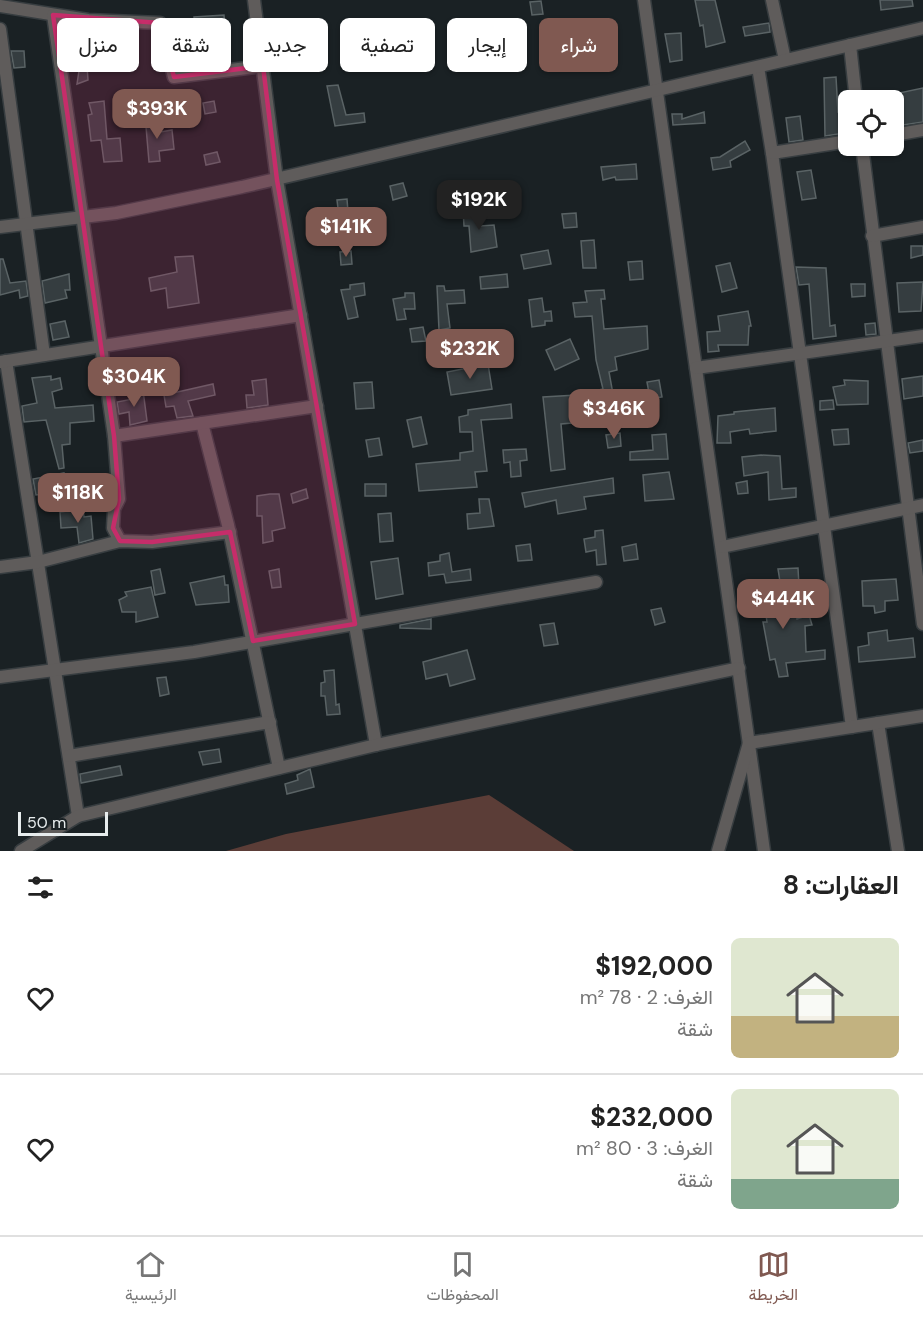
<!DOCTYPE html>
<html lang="ar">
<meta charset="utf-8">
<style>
body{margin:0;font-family:"DM Sans",Vazirmatn,sans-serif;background:#f6f6f6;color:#222;direction:rtl;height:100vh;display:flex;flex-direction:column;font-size:22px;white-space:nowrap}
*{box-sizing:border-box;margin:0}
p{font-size:20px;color:#767676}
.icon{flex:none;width:33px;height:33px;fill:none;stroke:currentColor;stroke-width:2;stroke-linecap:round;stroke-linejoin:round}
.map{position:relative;height:851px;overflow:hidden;direction:ltr}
.details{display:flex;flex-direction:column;background:#fff;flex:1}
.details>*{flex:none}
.guide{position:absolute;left:18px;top:18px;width:600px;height:54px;direction:rtl;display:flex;gap:12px}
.tools{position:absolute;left:838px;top:90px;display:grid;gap:12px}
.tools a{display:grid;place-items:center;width:66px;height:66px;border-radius:9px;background:#fff;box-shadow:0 2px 4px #0004;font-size:30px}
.scale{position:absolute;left:18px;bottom:15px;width:90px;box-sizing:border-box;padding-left:6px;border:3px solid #e7eced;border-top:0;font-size:16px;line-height:21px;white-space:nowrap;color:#e7eced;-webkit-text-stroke:4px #1a2124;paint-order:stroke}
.price{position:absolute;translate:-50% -51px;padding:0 14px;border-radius:12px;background:#805951;color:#fff;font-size:20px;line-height:39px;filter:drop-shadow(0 2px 3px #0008)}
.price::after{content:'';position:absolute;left:50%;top:36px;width:18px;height:14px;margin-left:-9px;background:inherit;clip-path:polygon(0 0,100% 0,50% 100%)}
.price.selected{background:#222;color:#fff}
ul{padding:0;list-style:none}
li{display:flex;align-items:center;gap:18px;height:150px;padding:0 24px}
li+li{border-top:2px solid #e0e0e0}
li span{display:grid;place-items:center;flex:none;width:168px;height:120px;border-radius:9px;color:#555}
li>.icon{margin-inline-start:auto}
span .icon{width:72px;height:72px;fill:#fffc;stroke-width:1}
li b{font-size:26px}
h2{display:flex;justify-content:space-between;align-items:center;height:72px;padding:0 24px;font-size:26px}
.tag{padding:0 21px;border-radius:9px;background:#fff;box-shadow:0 2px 4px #0004;font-size:21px;line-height:54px}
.tag.selected{background:#805951;color:#fff}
.dock{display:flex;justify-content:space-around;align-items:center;height:84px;border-top:2px solid #e0e0e0;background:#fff;font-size:16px;color:#767676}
.dock a{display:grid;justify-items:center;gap:3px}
.dock .selected{color:#805951}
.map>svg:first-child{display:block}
.green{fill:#5b3d37}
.building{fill:#353d40;stroke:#5a6365;stroke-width:1.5}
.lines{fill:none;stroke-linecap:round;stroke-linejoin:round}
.minor-casing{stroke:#373d40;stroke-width:15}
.minor{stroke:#5f5c5b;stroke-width:12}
.marked{fill:#c62d6a;fill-opacity:0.2;stroke:#c62d6a;stroke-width:4.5;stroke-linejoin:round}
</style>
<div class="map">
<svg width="923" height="851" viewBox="0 0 923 851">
<rect width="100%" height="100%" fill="#1a2124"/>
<path class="green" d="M489 795 574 851H226L286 834Z"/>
<g class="building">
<path d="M695 0H715L725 42 706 47 703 25 700 26Z"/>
<path d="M880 0H912L913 6 881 10Z"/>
<path d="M541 1 543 14 532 15 530 2Z"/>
<path d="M224 15 225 30 213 31 215 54H196L194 17Z"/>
<path d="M486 20 487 30 463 36 461 27Z"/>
<path d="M769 23 770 32 745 36 743 27Z"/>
<path d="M509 28 512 55 500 56 497 30Z"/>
<path d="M681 33 682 60 670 62 665 34Z"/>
<path d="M123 46 124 61H110L109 47Z"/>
<path d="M11 51H24L25 67 14 68Z"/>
<path d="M82 51H86L88 80 77 84Z"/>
<path d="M569 51 571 65 555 68 553 53Z"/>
<path d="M836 77 838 112 841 111 842 130 845 133 825 136 824 78Z"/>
<path d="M338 85 346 115 364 113 365 122 335 126 327 86Z"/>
<path d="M923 88V122L903 125 899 93Z"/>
<path d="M104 101 107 139 120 138 122 161 104 162 101 140 91 141 88 115 92 114 89 103Z"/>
<path d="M214 101 216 112 205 114 203 103Z"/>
<path d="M704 112 705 123 673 125 672 114H682V119Z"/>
<path d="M152 114 155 133 172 130 174 149 159 151 160 161 149 162 145 115Z"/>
<path d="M800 116 803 140 789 142 786 118Z"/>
<path d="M745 141 750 150 730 161 731 167 713 170 711 158 720 157Z"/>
<path d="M217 152 220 162 206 165 204 155Z"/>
<path d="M636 164 637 179 616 180 615 177 603 180 601 167Z"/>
<path d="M811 170 816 198 802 200 797 172Z"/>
<path d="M403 183 407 196 393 200 390 186Z"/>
<path d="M347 199 349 225 340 226 337 200Z"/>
<path d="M479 208 480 226 494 225 497 247 471 252 469 226H464L463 209Z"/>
<path d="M576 213 577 227 564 228 562 214Z"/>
<path d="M594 240 596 268H583L581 241Z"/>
<path d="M911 246H923V255L911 258Z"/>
<path d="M548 250 551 264 524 269 521 255Z"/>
<path d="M351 251 352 264 341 265 340 252Z"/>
<path d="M193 256 199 303 168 308 166 288 151 291 149 278 177 272 175 257Z"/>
<path d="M0 259H3L10 283 26 281 28 296 20 298 19 290 0 295Z"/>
<path d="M642 261 643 279 630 280 628 262Z"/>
<path d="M730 263 737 288 722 292 716 266Z"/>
<path d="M796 267 826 268 830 326 835 325 836 336 813 339 809 284 799 285Z"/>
<path d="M69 274 70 290H65L67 298 45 303 42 281Z"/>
<path d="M507 274 508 287 481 289 480 277Z"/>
<path d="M923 282 921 311 899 312 897 283Z"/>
<path d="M364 283 365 295 354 297 358 317 348 319 341 290 350 289V285Z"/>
<path d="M851 284H865V296L852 297Z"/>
<path d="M437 286H444L445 291 464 290 465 303 447 304 450 328 439 330Z"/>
<path d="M604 290 605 299H601L604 329 647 326 648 349 615 357 617 370 609 372 613 394H610L611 411 600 412 598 390 603 389 596 360 592 316 575 317 573 303 587 302 585 291Z"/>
<path d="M405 293H414L415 309H404L406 319 397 320 393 299 405 297Z"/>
<path d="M542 298 544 312 551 311 552 321H545V325L532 327 529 300Z"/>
<path d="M748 311 751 326H749L748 345H718L719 351 708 352 707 332 720 331 718 316Z"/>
<path d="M65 321 69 337 53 340 50 324Z"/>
<path d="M875 323 876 334 866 335 865 324Z"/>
<path d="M423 327 426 341 412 342 410 329Z"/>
<path d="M570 339 579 359 555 370 546 350Z"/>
<path d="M488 364 492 389 451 395 447 372Z"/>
<path d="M51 376V380L60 378 62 389 52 392 55 408 93 405 94 421 70 423V444L62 445 64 468 59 469 46 420 24 422 22 406 37 403 32 378Z"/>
<path d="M923 376V396L904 399 902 379Z"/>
<path d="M266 379 268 405 247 408 246 395H254L252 381Z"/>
<path d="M659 380 662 397 650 399 647 382Z"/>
<path d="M844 380 868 381V404L837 405 833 387 845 385Z"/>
<path d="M372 382 374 408 356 409 354 383Z"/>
<path d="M213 384 215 395 188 401 193 416 177 418 174 406 166 407 164 395Z"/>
<path d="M143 390 147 421 130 425 129 412 119 414 117 402 133 399 132 391Z"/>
<path d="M594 394 598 403 571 405 572 423 561 424 565 469 551 471 543 397Z"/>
<path d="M833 400 834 409 820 410V401Z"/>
<path d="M511 404 512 418 481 420 487 471 475 472 477 487 419 491 416 464 460 460V453L473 451 472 432H460L459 417 468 415V410Z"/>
<path d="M775 408 776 431 750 434 749 429 730 432 731 443H717L718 416 734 414V412Z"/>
<path d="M421 417 427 444 413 447 407 420Z"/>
<path d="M848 429 849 444 834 445 832 430Z"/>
<path d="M620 433 621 446 608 448 606 435Z"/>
<path d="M666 434 668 459 630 460V452L653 450 652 435Z"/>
<path d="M379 438 382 455 369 457 366 440Z"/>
<path d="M923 440V451L910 453 908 443Z"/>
<path d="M526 449 527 460 520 461 521 476 511 477 510 462 504 463 503 450Z"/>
<path d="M761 455 780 456 782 489 796 488V497L769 500 768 472 744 476 742 457Z"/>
<path d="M669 472 674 499 645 501 643 475Z"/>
<path d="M64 473 67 491 36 495 33 479Z"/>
<path d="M613 478 614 493 584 497 586 509 558 514 556 500 525 507 522 493Z"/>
<path d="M747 481 748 493 738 494 736 483Z"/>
<rect x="365" y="484" width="21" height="12"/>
<path d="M306 489 308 498 293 503 291 494Z"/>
<path d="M270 494H279L285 528 272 531 273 541 263 543 262 516H257V496Z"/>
<path d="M479 499H489L494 526 468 529 467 514 480 513Z"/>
<path d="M83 509 84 517 91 516 93 539 79 543 77 527 61 528 60 512Z"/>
<path d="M391 513 393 541 380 542 378 514Z"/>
<path d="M603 530 606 564 597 565 596 550 586 552 584 539 595 537V531Z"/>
<path d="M530 544 532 560 518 561 516 546Z"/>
<path d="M636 544 638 559 624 561 622 547Z"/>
<path d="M449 553 452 572 470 569 471 580 446 583 444 574 429 576 428 563 440 561V555Z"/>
<path d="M398 558 403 594 376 599 371 562Z"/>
<path d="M798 568 799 586 781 588 778 569Z"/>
<path d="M160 569 165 593 155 595 151 571Z"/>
<path d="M279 569 281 587 272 588 269 571Z"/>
<path d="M224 576 225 585H228L229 602 196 605 190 583Z"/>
<path d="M896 579 898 600 885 601V611L875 613 874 606H863L862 581Z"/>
<path d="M778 584 783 613 796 611 797 619 809 615 812 625 805 626 806 652 825 650V659L786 663 788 676 779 677 775 659 770 660 763 622H767L764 601 745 604 743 590Z"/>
<path d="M151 587 158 617 136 622V612H122L119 600 127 596 125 592Z"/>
<path d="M661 608 665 622 655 625 651 610Z"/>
<path d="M431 619V629L400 628V625Z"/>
<path d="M554 623 558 644 544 646 540 625Z"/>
<path d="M887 630 888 641 913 638 915 657 859 662 858 647 869 645 868 633Z"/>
<path d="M467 650 475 679 450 686 447 674 426 679 423 662Z"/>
<path d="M334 670 336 705 339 704 340 714 327 715 325 696H321V683L325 682 324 671Z"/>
<path d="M166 677 169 694 160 696 157 678Z"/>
<path d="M219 749 221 762 203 765 199 752Z"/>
<path d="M120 766 122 775 81 783 80 774Z"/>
<path d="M310 769 314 787 287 794 285 784 298 780 297 775Z"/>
</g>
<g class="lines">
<defs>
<g id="minor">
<path d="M254 0 277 180 376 745"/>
<path d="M644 0 764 851"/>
<path d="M772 0 785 60"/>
<path d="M0 6 88 20 160 23 174 77 263 66"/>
<path d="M53 15 114 436 119 499 114 509 113 528 120 541"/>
<path d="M0 29 44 355"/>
<path d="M850 45 856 100"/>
<path d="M758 67 772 153 852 727"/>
<path d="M894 135 923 130"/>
<path d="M862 146 923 624"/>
<path d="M772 153 849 141"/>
<path d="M0 227 116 213 242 187 923 28"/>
<path d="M872 236 923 227"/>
<path d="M6 361 78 816"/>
<path d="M0 362 301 315"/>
<path d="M696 368 923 336"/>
<path d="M202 423 228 525 279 768"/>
<path d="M114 436 317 406"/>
<path d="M722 547 923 505"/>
<path d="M0 567 38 562 120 541 152 542 230 532"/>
<path d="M0 677 194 652 596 582"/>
<path d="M878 723 898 851"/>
<path d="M69 756 270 722"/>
<path d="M21 851 78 816 376 745 739 668"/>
<path d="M718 851 749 743 923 716"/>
</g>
</defs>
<use href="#minor" class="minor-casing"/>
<use href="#minor" class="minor"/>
</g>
<path class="marked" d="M53 15 160 23 174 77 263 66 277 180 355 624 253 641 230 532 152 542 120 541 113 528 119 499 114 436Z"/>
</svg>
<div class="tools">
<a><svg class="icon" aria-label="locate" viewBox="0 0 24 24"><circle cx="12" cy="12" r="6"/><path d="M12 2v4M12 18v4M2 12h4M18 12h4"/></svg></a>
</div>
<div class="scale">50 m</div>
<b class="price" style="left:157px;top:140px">$393K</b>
<b class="price selected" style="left:479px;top:231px">$192K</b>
<b class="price" style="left:346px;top:258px">$141K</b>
<b class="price" style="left:470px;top:380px">$232K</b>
<b class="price" style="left:134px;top:408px">$304K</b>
<b class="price" style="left:614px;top:440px">$346K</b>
<b class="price" style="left:78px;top:524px">$118K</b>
<b class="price" style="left:783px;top:630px">$444K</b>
<div class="guide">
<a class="tag selected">شراء</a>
<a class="tag">إيجار</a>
<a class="tag">تصفية</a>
<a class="tag">جديد</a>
<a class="tag">شقة</a>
<a class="tag">منزل</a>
</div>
</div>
<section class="details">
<h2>العقارات: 8<svg class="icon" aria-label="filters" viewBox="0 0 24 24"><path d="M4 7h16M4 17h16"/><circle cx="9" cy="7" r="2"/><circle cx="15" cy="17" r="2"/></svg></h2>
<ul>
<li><span style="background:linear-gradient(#dfe7d0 65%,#c2b280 0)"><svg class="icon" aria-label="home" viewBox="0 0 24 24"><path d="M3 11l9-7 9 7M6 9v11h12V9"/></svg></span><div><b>$192,000</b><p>الغرف: 2 · 78 m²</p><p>شقة</p></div><svg class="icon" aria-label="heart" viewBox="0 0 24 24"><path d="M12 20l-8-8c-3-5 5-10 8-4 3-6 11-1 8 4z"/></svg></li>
<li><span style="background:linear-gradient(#dfe7d0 75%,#7fa58c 0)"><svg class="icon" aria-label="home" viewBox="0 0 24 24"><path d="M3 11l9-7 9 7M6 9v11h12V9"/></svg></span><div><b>$232,000</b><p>الغرف: 3 · 80 m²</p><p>شقة</p></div><svg class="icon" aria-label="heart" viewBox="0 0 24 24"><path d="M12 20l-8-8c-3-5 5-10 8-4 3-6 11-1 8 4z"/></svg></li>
</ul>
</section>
<nav class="dock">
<a class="selected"><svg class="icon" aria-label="map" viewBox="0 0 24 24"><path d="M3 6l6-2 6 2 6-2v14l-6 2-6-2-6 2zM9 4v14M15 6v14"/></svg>الخريطة</a>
<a><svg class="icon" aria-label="saved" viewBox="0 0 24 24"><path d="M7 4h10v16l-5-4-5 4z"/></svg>المحفوظات</a>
<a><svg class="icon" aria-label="home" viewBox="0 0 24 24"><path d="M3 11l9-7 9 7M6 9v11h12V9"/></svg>الرئيسية</a>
</nav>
